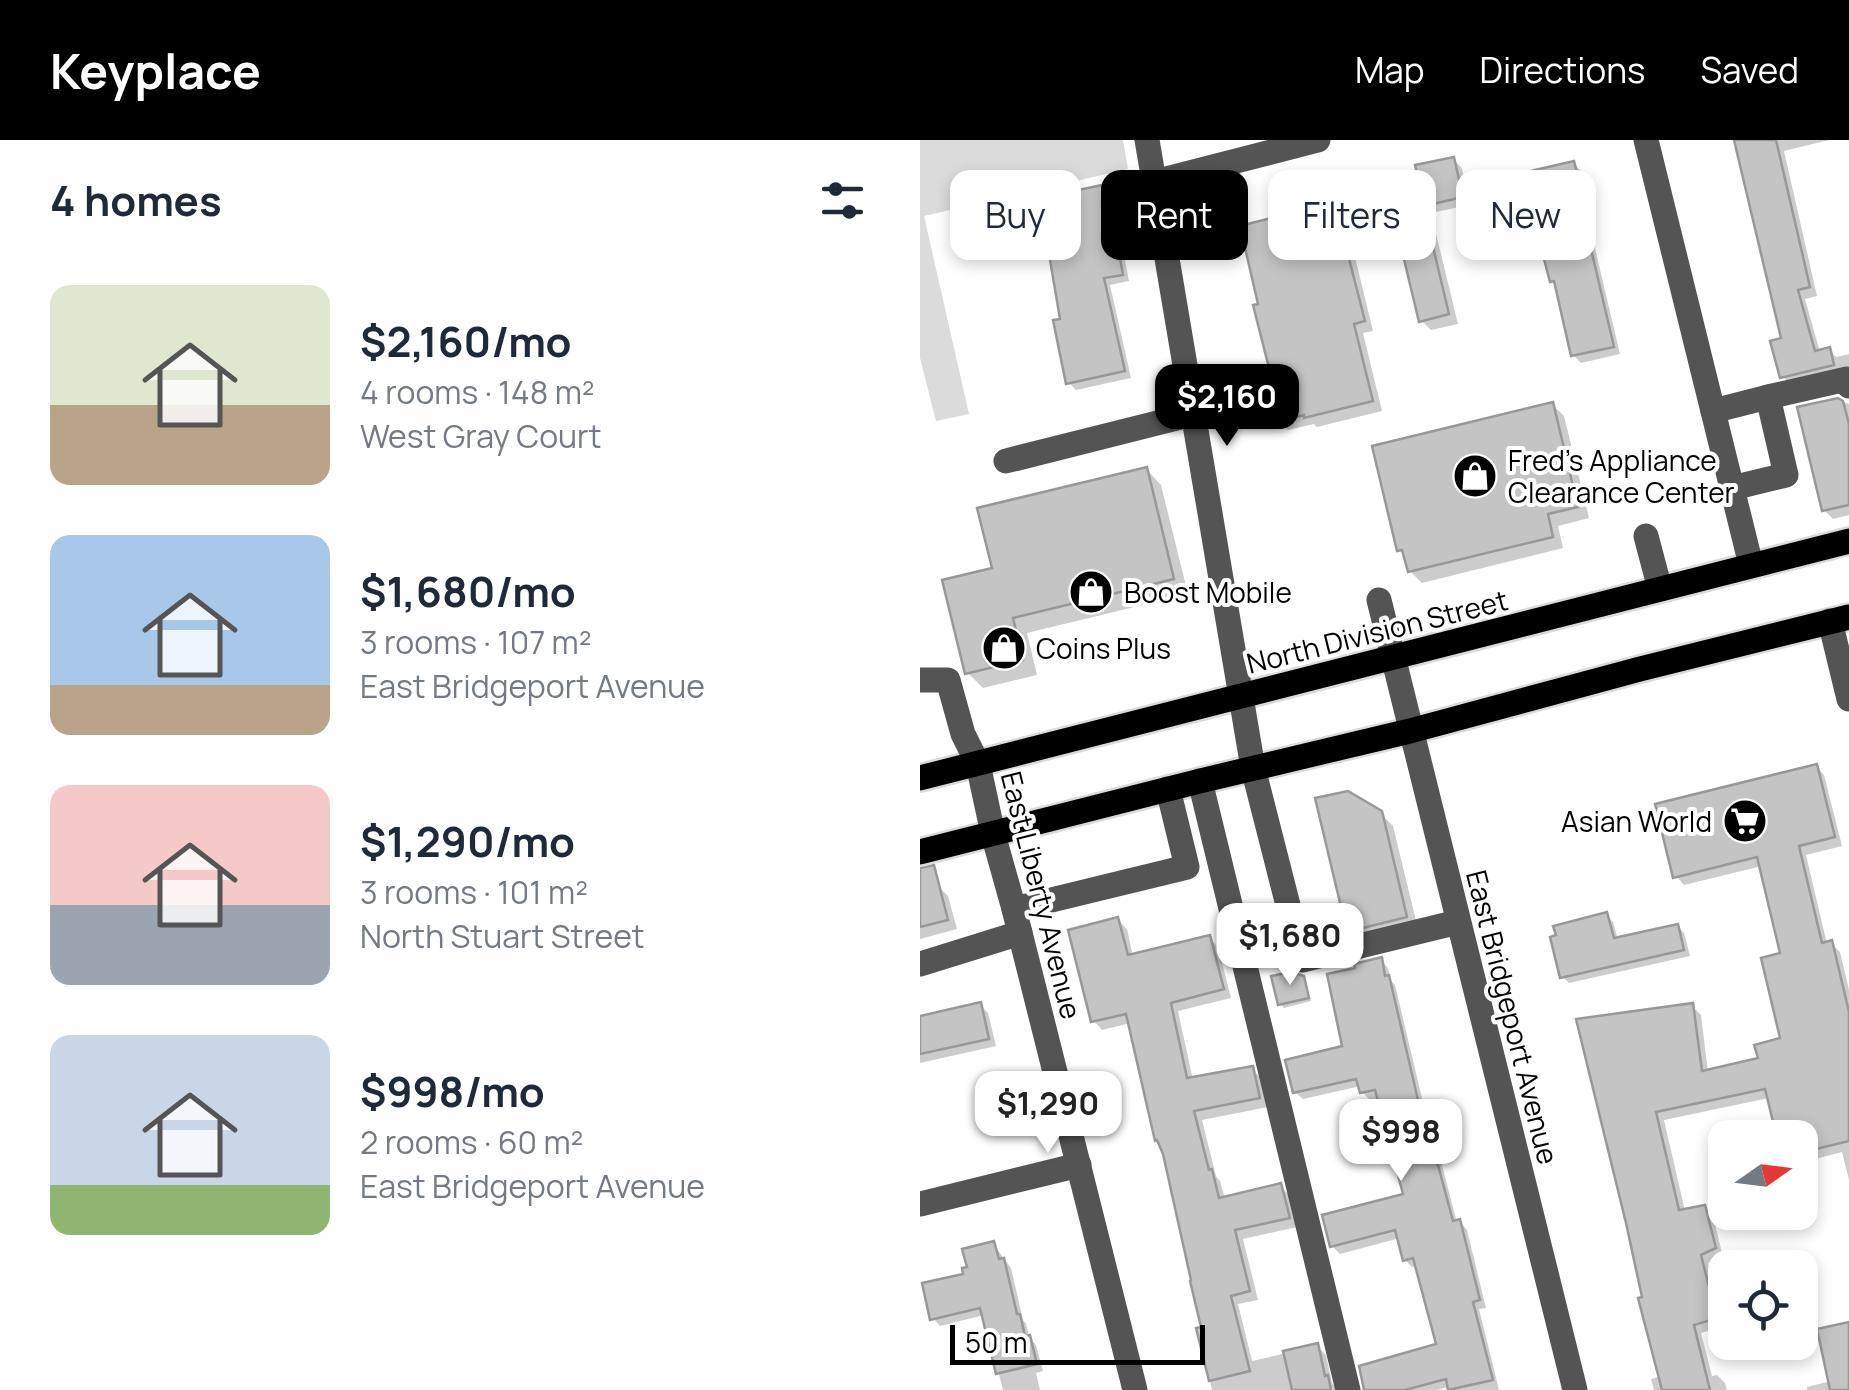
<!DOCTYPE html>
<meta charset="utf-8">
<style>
body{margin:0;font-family:Manrope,sans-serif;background:#f2f2f3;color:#1f2937;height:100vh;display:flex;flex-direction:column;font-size:38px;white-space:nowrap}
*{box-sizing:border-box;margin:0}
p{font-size:32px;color:#747a83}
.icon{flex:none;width:55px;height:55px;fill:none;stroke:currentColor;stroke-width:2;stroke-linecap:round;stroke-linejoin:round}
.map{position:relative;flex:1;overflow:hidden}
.sheet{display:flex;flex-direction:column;background:#fff;width:920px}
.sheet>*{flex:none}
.banner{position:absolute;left:30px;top:30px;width:748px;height:90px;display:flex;gap:20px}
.needle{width:65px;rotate:76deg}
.tools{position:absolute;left:788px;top:980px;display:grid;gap:20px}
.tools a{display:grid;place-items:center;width:110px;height:110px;border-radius:20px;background:#fff;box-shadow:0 5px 15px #0003;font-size:50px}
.scale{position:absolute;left:30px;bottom:25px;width:255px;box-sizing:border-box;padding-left:10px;border:5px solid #000;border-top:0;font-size:28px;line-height:35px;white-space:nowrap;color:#000;-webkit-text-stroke:8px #fff;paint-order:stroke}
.price{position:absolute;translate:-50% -85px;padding:0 22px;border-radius:20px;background:#fff;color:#222;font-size:32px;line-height:65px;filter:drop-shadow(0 2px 5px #0008)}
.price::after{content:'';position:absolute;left:50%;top:60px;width:30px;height:22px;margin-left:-15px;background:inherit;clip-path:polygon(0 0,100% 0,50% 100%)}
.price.on{background:#000;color:#fff}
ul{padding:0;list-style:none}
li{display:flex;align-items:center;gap:30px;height:250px;padding:0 50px}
li span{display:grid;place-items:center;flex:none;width:280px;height:200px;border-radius:20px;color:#555}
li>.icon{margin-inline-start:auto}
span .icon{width:120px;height:120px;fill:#fffc;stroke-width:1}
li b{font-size:42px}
h2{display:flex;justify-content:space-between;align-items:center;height:120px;padding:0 50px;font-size:42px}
.chip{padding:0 35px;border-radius:20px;background:#fff;box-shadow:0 5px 15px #0003;font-size:35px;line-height:90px}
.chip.on{background:#000;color:#fff}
header{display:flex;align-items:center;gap:60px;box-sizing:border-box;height:140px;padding:0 50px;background:#000;color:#fff}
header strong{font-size:48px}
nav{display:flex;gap:55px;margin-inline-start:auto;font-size:35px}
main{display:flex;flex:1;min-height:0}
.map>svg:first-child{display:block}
.green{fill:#dbdbdb}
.shadow{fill:#0003}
.building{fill:#c4c4c4;stroke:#989898;stroke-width:2.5}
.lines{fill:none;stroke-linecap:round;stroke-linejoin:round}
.major-casing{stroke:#dbdbdb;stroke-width:30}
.minor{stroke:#545454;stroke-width:25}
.major{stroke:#000;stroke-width:25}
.labels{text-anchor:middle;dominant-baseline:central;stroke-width:8;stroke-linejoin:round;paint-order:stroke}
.poi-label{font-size:28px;fill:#000;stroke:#fff;text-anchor:start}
.street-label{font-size:28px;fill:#000;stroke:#fff}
</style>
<header>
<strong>Keyplace</strong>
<nav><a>Map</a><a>Directions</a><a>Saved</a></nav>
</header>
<main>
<section class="sheet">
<h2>4 homes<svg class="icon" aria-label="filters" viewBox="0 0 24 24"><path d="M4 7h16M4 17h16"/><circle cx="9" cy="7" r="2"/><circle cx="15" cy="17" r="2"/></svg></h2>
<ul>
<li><span style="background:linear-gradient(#dfe7d0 60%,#b9a48a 0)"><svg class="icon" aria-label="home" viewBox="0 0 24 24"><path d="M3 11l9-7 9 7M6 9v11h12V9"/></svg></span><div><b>$2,160/mo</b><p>4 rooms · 148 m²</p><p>West Gray Court</p></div></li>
<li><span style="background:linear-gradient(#a9c7e8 75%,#b9a48a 0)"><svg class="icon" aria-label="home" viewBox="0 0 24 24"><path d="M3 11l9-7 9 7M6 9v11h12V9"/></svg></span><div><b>$1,680/mo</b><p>3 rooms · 107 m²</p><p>East Bridgeport Avenue</p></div></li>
<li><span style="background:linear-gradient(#f6c9c9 60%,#9aa5b1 0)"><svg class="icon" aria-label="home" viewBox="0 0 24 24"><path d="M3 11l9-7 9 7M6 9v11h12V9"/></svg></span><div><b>$1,290/mo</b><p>3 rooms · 101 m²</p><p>North Stuart Street</p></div></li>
<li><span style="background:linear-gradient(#c9d6e8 75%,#8fb573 0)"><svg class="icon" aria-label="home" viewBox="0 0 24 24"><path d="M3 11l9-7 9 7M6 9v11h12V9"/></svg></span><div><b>$998/mo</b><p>2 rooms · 60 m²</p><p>East Bridgeport Avenue</p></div></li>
</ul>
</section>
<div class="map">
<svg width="929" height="1250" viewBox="0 0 929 1250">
<rect width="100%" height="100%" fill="#fff"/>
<path class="green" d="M0 0H203L208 29 4 76 49 274 16 281 0 218Z"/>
<g class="shadow">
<path d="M816 0H909L864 11 897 156 885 159 900 212 909 210 916 217 929 214V232L871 245 862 236 864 200Z"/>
<path d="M534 20 542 28 549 65 511 73 538 184 511 190 501 180 482 101 434 113 453 191 443 193 462 271 397 287 394 284 368 290 358 280 353 234 444 59 497 46 503 52Z"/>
<path d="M653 23 661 31 670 69 666 70 700 214 661 223 653 215 637 146 632 141 617 81 603 84 595 76Z"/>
<path d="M181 48 189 55 197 91 200 94 209 141 190 145 211 238 156 250 148 242 143 181 160 92Z"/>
<path d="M918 260 929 264V375L913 379 904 370Z"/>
<path d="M632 264 644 276 669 378 638 386 643 408 502 443 490 431 487 417 479 410Z"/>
<path d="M226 329 241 345 268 454 107 493 117 535 63 548 47 532 75 429Z"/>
<path d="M896 626 904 635 922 706 886 715 907 804 911 803 920 812 929 850V1040L922 1012 880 1023V998L849 958 744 980 765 1071 784 1068 793 1076 803 1117 788 1123 805 1186 781 1193 792 1236 797 1235 805 1243 807 1250H734L731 1239 741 1236 725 1159 659 881 772 866 781 875 788 932 841 920 863 900V815L842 726 764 745 756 736Z"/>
<path d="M460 673 473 686 498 789 441 803 429 791Z"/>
<path d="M18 746 28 756 37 789 0 799V751Z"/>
<path d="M686 775 693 782 698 800 758 787 764 793 770 816 649 843 642 836Z"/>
<path d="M198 780 207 789 213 817 289 798 298 807 311 858 258 871 273 940 332 929 341 938 348 967 282 980 296 1036 300 1041 305 1059 360 1046 369 1055 377 1087 323 1099 338 1160 318 1164 332 1221 397 1206 406 1215 412 1243 417 1250H292L279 1190 284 1189 245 1013 211 883 182 890 174 881Z"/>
<path d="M461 820 468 828 471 841 475 845 507 979 511 983 537 1083 540 1082 547 1090 566 1168 559 1169 579 1250H529L528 1247 517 1250H446L519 1206 498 1126 492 1127 485 1120 480 1098 420 1114 412 1106 486 1056 459 958 450 960 442 952 441 946 383 959 375 952 425 908Z"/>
<path d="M383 838 386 842 391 861 364 868 360 864Z"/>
<path d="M60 865 68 873 76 906 0 923V879Z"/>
<path d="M73 1104 91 1128 103 1180 106 1184 110 1199 116 1205 123 1231 116 1233 120 1250H83L64 1175 20 1186 13 1178Z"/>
<path d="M929 1185V1250H887V1247L911 1241Z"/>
</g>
<g class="building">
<path d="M814 0H856L890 147 878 150 895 211 910 207 914 225 860 238 850 201 861 198Z"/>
<path d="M534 17 543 57 504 66 495 25Z"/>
<path d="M654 21 664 61 660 62 694 207 651 216 634 141 630 142 612 73 593 78 584 37Z"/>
<path d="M498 44 529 174 499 182 477 90 425 103 445 181 434 184 453 261 384 278V275L356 282 344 234 350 232 333 165 338 164 320 86 443 54V57Z"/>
<path d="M182 45 191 84H194L203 135 184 138 205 231 146 244 133 180 140 179 126 96 157 90 149 52Z"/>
<path d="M918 258 923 261 929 284V365L902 371 877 267Z"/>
<path d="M633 262 658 367 628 374 633 397 488 432 482 410 477 411 452 306Z"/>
<path d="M227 327 254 439 93 478 103 520 45 534 22 440 72 428 57 368Z"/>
<path d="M897 624 915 697 879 706 902 803 912 800 929 872V1001L880 1013V998H857L845 949 736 972 759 1070 785 1065 796 1108 781 1115 797 1178 774 1185 790 1250H742L718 1158 722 1157 706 1083 656 879 773 863 782 931 838 918 834 905 860 898 841 818 860 813 837 717 753 738 735 664Z"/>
<path d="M428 651 462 671 487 777 427 792 395 658Z"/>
<path d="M14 725 28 780 0 787V728Z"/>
<path d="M687 772 694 798 758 784 764 810 640 838 630 797 636 795 633 786Z"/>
<path d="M198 777 208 815 290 795 304 849 251 863 267 938 333 926 340 958 274 971 289 1030 292 1029 299 1058 361 1043 370 1078 315 1090 330 1151 311 1156 330 1231 289 1241 276 1188 281 1187 270 1141 271 1140 243 1014 237 1000 235 1001 206 874 171 882 148 790Z"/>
<path d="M462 817 465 836 469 835 501 973H504L533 1081 540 1079 560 1160 553 1162 573 1240 528 1250 526 1239 485 1250H444L439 1226 516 1204 493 1118 483 1121 475 1090 410 1107 402 1075 483 1054 455 950 440 953 436 939 373 953 365 920 422 906 407 834 435 828 434 824Z"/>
<path d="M371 832 384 836 389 858 358 865 351 836Z"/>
<path d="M61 862 69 899 0 914V876Z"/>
<path d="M74 1101 79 1119 84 1118 97 1174H100L105 1196 110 1195 117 1224 76 1234 60 1168 10 1180 2 1143 43 1134 42 1128 47 1127 42 1109Z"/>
<path d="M929 1182V1250H910L897 1189Z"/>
<path d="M398 1203 405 1236 408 1235 411 1250H372L363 1211Z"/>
</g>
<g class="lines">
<defs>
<g id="major">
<path d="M0 638 929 401"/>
<path d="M0 712 280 641 490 591 720 529 929 477"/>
</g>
</defs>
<use href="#major" class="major-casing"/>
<g class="minor">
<path d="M227 0 333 628 382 820 538 782"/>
<path d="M726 0 831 425"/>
<path d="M234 42 398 0"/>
<path d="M793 271 848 257"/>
<path d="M86 321 273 274"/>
<path d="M812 348 866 335 848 257 927 239 929 246"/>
<path d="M726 396 740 449"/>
<path d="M459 460 655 1250"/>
<path d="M910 481 929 559"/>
<path d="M0 540H28L43 594 58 624 73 694 94 769 215 1250"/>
<path d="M280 641 428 1250"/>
<path d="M94 769 267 727 248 649"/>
<path d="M0 824 100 793"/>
<path d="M0 1064 159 1025"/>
</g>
<use href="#major" class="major"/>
</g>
<defs>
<symbol id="shop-disc" viewBox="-11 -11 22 22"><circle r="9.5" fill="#000" stroke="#fff"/><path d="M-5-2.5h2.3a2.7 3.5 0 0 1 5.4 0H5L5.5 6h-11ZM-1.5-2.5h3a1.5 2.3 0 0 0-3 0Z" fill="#fff"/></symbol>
<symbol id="supermarket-disc" viewBox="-11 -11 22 22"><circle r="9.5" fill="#000" stroke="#fff"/><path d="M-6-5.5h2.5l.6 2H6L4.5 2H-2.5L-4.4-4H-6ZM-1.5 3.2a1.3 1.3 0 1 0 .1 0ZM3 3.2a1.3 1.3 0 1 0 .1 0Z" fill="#fff"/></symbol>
</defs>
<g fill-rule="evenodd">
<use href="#shop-disc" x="530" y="311" width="50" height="50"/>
<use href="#shop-disc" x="146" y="427" width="50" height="50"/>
<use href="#shop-disc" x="59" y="483" width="50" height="50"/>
<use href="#supermarket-disc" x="800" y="656" width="50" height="50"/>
</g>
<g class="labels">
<g class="poi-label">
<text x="588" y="320">Fred's Appliance<tspan x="588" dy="32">Clearance Center</tspan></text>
<text x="204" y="452">Boost Mobile</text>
<text x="116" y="508">Coins Plus</text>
<text x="792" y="681" text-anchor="end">Asian World</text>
</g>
<g class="street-label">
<text transform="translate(457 491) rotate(-14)">North Division Street</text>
<text transform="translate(122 755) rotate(76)">East Liberty Avenue</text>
<text transform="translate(593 877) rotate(76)">East Bridgeport Avenue</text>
</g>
</g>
</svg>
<div class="tools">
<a><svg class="needle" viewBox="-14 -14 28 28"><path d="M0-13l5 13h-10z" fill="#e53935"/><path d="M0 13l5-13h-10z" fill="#747a83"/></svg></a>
<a><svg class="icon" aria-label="locate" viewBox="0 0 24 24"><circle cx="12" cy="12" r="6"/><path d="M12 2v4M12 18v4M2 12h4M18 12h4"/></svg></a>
</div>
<div class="scale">50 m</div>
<b class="price on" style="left:307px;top:309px">$2,160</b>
<b class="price" style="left:370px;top:848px">$1,680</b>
<b class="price" style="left:128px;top:1016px">$1,290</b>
<b class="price" style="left:481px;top:1044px">$998</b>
<div class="banner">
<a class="chip">Buy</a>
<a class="chip on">Rent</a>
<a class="chip">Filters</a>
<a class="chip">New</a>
</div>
</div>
</main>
